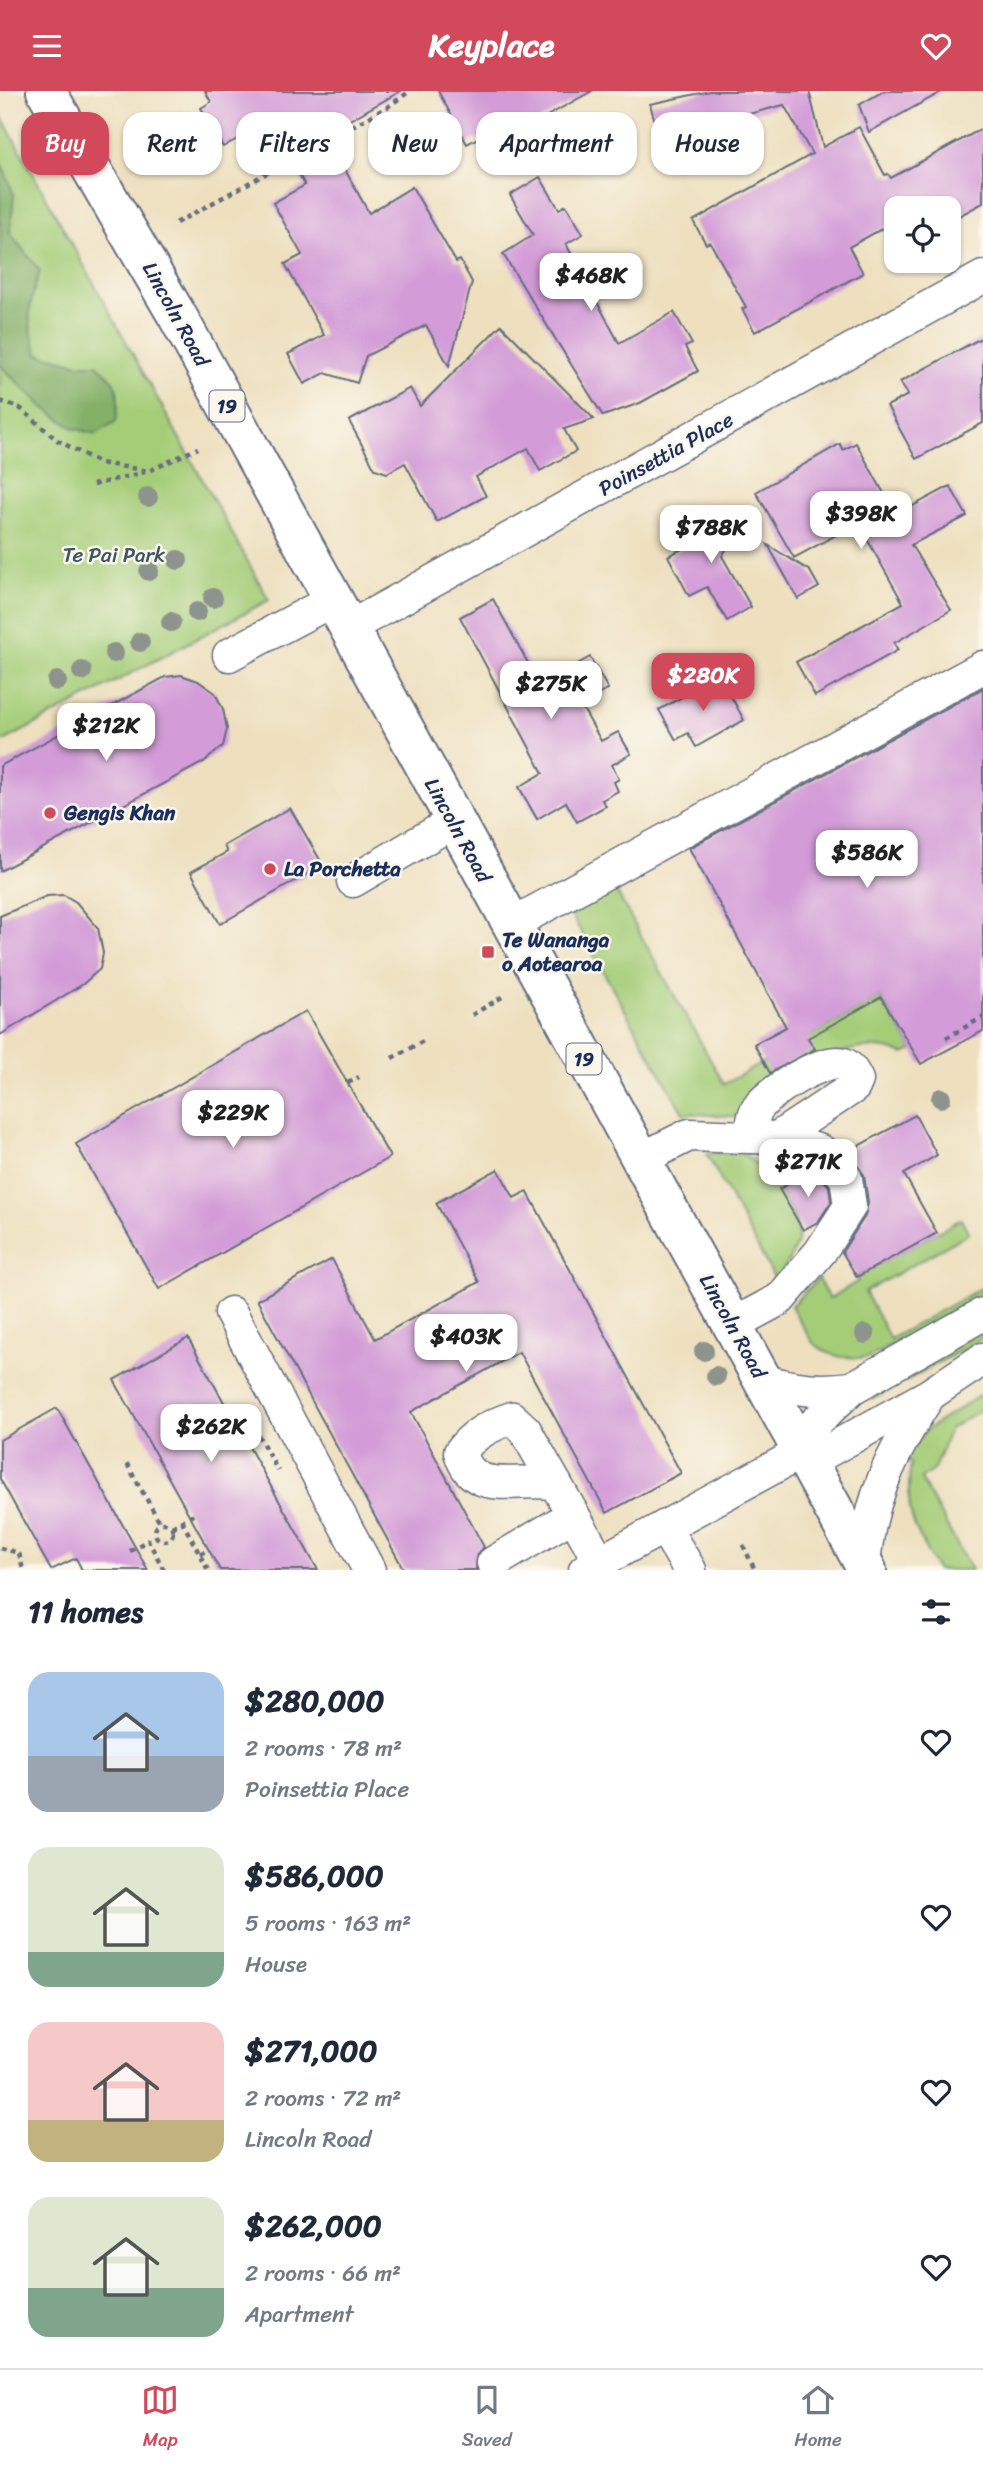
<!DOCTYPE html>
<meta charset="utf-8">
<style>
body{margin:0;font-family:Sriracha,sans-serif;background:#f2f2f3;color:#1f2937;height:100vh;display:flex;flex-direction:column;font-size:26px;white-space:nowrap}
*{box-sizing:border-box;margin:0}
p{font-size:23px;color:#747a83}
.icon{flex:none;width:38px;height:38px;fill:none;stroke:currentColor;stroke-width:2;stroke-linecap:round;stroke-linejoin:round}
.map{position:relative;height:1479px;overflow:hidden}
.panel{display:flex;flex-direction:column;background:#fff;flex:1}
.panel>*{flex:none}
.top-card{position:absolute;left:21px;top:21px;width:942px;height:63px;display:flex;gap:14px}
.buttons{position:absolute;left:884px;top:105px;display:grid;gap:14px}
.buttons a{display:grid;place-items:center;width:77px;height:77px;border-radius:14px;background:#fff;box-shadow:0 2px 5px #0004;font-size:35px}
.price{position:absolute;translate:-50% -60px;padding:0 16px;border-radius:14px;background:#fff;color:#222;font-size:23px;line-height:46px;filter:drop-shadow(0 2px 4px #0008)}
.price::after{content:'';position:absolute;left:50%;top:42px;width:21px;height:16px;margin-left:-10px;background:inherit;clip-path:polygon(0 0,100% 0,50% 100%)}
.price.selected{background:#d1495b;color:#fff}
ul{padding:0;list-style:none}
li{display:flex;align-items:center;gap:21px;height:175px;padding:0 28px}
li span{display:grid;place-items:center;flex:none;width:196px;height:140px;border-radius:21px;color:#555}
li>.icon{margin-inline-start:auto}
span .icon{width:84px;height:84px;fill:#fffc;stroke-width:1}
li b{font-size:30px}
h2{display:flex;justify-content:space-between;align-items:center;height:84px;padding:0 28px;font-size:30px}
.pill{padding:0 24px;border-radius:21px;background:#fff;box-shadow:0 2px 5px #0004;font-size:24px;line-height:63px}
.pill.selected{background:#d1495b;color:#fff}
header{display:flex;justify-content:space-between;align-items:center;height:91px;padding:0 28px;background:#d1495b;color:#fff;font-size:32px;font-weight:800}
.menu{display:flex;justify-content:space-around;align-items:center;height:98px;border-top:2px solid #e0e1e3;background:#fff;font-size:19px;color:#747a83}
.menu a{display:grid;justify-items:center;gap:4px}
.menu .selected{color:#d1495b}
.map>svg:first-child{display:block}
.green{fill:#a5cd78;stroke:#607e6b;stroke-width:2}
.forest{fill:#84b068;stroke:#507063;stroke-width:2}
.building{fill:#d39cd8}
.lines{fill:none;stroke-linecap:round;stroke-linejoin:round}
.minor-casing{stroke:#656d80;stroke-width:35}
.major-casing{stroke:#656d80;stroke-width:42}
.path{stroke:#656d80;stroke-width:4.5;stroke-dasharray:5 5;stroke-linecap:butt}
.minor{stroke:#fff;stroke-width:32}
.major{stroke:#fff;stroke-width:38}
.tree{fill:#8d948d}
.poi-dot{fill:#d1495b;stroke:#fbf7ec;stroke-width:2.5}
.labels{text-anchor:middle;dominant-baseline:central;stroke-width:5;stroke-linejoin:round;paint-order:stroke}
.shield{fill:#fbf7ec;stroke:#5e6b89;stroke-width:2}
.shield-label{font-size:19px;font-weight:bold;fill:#1b2f5e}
.street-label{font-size:21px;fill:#1b2f5e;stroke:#fbf7ec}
.park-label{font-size:21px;fill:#3e5664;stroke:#fbf7ec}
.poi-label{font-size:21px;font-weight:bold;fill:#1b2f5e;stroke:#fbf7ec;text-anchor:start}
</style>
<header><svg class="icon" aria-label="menu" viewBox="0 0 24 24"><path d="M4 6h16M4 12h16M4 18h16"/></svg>Keyplace<svg class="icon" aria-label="heart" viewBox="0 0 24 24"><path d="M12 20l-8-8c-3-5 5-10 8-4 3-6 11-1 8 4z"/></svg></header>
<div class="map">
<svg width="983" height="1479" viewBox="0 0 983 1479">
<rect width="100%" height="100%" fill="#fbf7ec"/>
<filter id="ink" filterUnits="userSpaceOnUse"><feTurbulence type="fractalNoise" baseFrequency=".0143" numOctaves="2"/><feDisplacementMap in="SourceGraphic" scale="14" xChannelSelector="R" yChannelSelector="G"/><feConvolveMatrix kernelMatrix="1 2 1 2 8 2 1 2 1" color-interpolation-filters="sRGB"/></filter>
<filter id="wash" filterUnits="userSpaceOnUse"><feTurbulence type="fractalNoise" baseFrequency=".00686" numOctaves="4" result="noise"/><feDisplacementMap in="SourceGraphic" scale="28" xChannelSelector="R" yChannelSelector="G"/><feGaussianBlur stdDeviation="1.57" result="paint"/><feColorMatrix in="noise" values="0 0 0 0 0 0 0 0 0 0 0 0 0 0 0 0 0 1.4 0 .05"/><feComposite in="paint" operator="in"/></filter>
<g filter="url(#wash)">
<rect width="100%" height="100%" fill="#eee0bf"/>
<g class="green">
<path d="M0 23 269 509 0 652Z"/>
<path d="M612 793 724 993 881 906 913 959 904 963C836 939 796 989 744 1026L683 1022 572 825Z"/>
<path d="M739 1061C763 1073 803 1122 797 1151 794 1164 782 1179 776 1190L706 1062Z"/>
<path d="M961 1128 969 1142 865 1201 890 1248 983 1196V1203L867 1267 841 1266 826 1261 812 1251 791 1215 818 1188 829 1208 858 1190 857 1186Z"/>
<path d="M983 1238V1247L873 1308H867V1304Z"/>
<path d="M983 1302V1317L950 1338 934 1378 921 1388 971 1479H937C913 1435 904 1421 911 1373L904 1365 928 1338Z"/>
</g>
<path class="forest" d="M0 69 14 104 10 142 40 180C28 215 25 228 38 263L79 273H97C119 292 121 301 116 330L96 343 73 337 42 315 0 274Z"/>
<g id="blocks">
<g class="building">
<path d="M205 0H401L325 43 369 122 412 96 456 171 460 169 472 191 449 275 426 234 366 265 357 292 325 282 304 293 288 263 324 244 285 173 302 164 273 112 305 94 277 45 261 53 253 39 223 56 201 17 211 11Z"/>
<path d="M438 0H592L518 41 511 29 467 53Z"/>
<path d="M710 0H809L823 56 859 36 885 84 888 83 891 87 983 37V112L948 131V117H896V130L849 156 863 182 755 241 742 218 746 216 710 151 706 153 693 130 812 63 784 14 729 28 732 38 698 47 704 70 674 78 664 44 659 46 650 13Z"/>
<path d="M884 0H943L869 41 859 14Z"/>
<path d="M540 86 559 118 566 114 583 143 566 153 619 252 674 221 692 253 685 256 698 280 640 312 603 325 503 163 533 144 510 104Z"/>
<path d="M501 234 594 328 564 338 576 360 540 380 528 357 476 386 486 405 437 431 405 372 387 382 375 378 349 330 410 297 420 315Z"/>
<path d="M983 246V332L916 368 887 315 908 304 900 291Z"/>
<path d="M856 352 896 424 950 395 967 425 911 454 951 519 894 552 898 559 815 605 796 571 903 512 858 432 794 467 756 401 840 353 843 359Z"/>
<path d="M709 418 740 437 722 465 751 516 727 530 707 496 689 505 668 465 686 456Z"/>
<path d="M768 454 810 480 819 496 798 508Z"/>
<path d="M493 508 540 594 590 566 608 598 581 614 601 650 618 641 631 663 612 674 619 688 614 691 618 700 602 709 606 715 577 731 566 711 537 728 519 696 543 682 460 526Z"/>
<path d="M181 584 198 590 215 602 223 618 227 638 223 655 204 671 0 780V675L165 586Z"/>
<path d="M720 585 744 629 696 656 688 642 676 649 659 619Z"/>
<path d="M983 597V940L921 973 881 906 808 947 815 958 770 982 754 953 786 936 689 757Z"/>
<path d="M290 717 323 774 220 833 191 781 227 761 224 755Z"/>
<path d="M64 804 76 811 98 837 103 862 100 878 83 893 0 944V825L47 805Z"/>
<path d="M306 920 390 1066 159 1198 76 1053Z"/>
<path d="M915 1024 937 1064 904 1083 937 1142 857 1186 842 1161 865 1125 868 1112 864 1084 847 1061Z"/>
<path d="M498 1078 514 1107 527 1100 681 1382 607 1422 519 1261 411 1321 484 1456 477 1464 476 1479H404L257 1209 332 1168 375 1248 479 1191 436 1112Z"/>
<path d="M814 1079 829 1095 831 1111 818 1131 803 1139 779 1098Z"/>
<path d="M188 1247 273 1399 318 1479H220L182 1411 114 1289Z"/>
<path d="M57 1317 148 1479H82L76 1467 51 1479 0 1388V1349Z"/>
</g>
</g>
</g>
<g filter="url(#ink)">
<use href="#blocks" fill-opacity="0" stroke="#656d80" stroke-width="2"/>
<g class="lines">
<defs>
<g id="minor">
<path d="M348 537 983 186"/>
<path d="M229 564 333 509"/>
<path d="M353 790 453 731"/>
<path d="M510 834 983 576"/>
<path d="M751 1046C752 1038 752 1028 756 1020 764 1003 825 965 844 973 850 975 854 983 857 989L854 996 777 1047"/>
<path d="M641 1068 689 1044 777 1047 821 1060 846 1087 850 1115 820 1161 780 1208 732 1234"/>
<path d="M231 1222 369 1479"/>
<path d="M763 1289C794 1299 820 1301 852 1297"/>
<path d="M796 1350 852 1297 983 1223"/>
<path d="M808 1371 929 1304 983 1268"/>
<path d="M556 1393C518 1385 473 1408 460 1361 473 1343 491 1334 512 1327L525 1339 600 1471"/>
<path d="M664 1436 690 1479"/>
<path d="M493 1472 573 1424"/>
<path d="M864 1473C870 1407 891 1363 927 1308"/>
<path d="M585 1479 802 1361"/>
</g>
<path id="major" d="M46 0 178 226 867 1479"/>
</defs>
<use href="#minor" class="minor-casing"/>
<use href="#major" class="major-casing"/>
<g class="path">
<path d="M176 132 389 15 410 0"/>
<path d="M0 310 20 317 57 349 100 372 149 380 198 357"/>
<path d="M93 394 145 381"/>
<path d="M472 924 502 906"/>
<path d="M946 947 983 926"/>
<path d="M392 967 427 948"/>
<path d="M348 992 359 986"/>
<path d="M258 1344 278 1380"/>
<path d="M127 1373 160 1432"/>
<path d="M182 1430 208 1479"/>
<circle cx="164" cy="1441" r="9"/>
<path d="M172 1436 196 1422"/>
<path d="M743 1454 755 1479"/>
<path d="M0 1457 19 1462 23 1479"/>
<path d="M130 1460 148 1449 164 1479"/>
<path d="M200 1463 209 1458"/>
</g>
<use href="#minor" class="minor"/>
<use href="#major" class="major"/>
</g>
<g class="tree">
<circle cx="148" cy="406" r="10"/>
<circle cx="178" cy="469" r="10"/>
<circle cx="149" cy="480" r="10"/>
<circle cx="213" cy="507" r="10"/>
<circle cx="197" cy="521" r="10"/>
<circle cx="171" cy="531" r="10"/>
<circle cx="140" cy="551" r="10"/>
<circle cx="114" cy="562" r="10"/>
<circle cx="82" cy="580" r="10"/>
<circle cx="57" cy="590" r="10"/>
<circle cx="941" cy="1007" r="10"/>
<circle cx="865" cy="1243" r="10"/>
<circle cx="704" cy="1260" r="10"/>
<circle cx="716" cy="1285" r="10"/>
</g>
</g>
<g class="poi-dot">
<circle cx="50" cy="722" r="7"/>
<circle cx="270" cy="778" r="7"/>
<rect x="481" y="854" width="14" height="14" rx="3.5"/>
</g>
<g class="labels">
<g class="shield">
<rect x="209.5" y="299.5" width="35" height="31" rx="5"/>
<rect x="566.5" y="952.5" width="35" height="31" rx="5"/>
</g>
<g class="shield-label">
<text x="227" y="315">19</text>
<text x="584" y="968">19</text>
</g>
<g class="street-label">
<text transform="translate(176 223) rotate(61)">Lincoln Road</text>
<text transform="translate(666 363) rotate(-29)">Poinsettia Place</text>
<text transform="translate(458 739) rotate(61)">Lincoln Road</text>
<text transform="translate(733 1235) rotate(61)">Lincoln Road</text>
</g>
<g class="park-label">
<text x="114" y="464">Te Pai Park</text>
</g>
<g class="poi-label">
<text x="64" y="722">Gengis Khan</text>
<text x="284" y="778">La Porchetta</text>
<text x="502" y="849">Te Wananga<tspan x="502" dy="24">o Aotearoa</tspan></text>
</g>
</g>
</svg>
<div class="buttons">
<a><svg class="icon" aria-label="locate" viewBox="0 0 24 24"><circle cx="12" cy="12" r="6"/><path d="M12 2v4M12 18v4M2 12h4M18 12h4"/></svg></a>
</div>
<b class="price" style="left:591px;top:222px">$468K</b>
<b class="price" style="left:861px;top:460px">$398K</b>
<b class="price" style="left:711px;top:474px">$788K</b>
<b class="price selected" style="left:703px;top:622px">$280K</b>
<b class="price" style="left:551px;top:630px">$275K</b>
<b class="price" style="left:106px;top:672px">$212K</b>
<b class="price" style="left:867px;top:799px">$586K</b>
<b class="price" style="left:233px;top:1059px">$229K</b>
<b class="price" style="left:808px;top:1108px">$271K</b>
<b class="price" style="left:466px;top:1283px">$403K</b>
<b class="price" style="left:211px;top:1373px">$262K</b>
<div class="top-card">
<a class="pill selected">Buy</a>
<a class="pill">Rent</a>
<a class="pill">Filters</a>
<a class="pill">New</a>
<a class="pill">Apartment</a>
<a class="pill">House</a>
</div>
</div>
<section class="panel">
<h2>11 homes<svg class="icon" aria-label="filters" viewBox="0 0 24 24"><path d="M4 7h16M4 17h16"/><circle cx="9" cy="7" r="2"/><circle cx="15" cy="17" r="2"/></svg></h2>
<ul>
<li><span style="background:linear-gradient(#a9c7e8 60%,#9aa5b1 0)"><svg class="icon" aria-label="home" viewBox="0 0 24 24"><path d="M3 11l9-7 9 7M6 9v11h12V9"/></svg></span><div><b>$280,000</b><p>2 rooms · 78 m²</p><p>Poinsettia Place</p></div><svg class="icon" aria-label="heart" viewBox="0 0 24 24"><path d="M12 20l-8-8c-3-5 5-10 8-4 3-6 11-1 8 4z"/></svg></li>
<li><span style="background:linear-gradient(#dfe7d0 75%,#7fa58c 0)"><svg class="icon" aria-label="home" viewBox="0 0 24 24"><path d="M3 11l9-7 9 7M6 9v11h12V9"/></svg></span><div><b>$586,000</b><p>5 rooms · 163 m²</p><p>House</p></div><svg class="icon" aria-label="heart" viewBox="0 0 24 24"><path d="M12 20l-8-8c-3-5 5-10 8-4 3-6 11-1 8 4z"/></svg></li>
<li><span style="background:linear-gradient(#f6c9c9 70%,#c2b280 0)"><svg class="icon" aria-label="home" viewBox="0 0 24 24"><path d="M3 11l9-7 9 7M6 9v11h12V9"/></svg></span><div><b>$271,000</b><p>2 rooms · 72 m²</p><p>Lincoln Road</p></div><svg class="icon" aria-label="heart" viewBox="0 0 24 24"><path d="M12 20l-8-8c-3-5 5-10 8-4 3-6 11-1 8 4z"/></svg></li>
<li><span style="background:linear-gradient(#dfe7d0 65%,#7fa58c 0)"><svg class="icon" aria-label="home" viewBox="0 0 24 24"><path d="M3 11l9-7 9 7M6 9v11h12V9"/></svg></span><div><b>$262,000</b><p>2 rooms · 66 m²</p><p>Apartment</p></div><svg class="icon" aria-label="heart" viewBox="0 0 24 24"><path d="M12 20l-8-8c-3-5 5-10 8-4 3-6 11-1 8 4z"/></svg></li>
</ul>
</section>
<nav class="menu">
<a class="selected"><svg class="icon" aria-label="map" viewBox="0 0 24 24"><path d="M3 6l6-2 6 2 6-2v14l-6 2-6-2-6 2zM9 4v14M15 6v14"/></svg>Map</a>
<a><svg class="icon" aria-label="saved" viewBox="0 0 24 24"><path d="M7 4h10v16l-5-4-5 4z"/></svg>Saved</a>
<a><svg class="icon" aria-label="home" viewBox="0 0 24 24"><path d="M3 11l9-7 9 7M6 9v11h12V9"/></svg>Home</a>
</nav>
